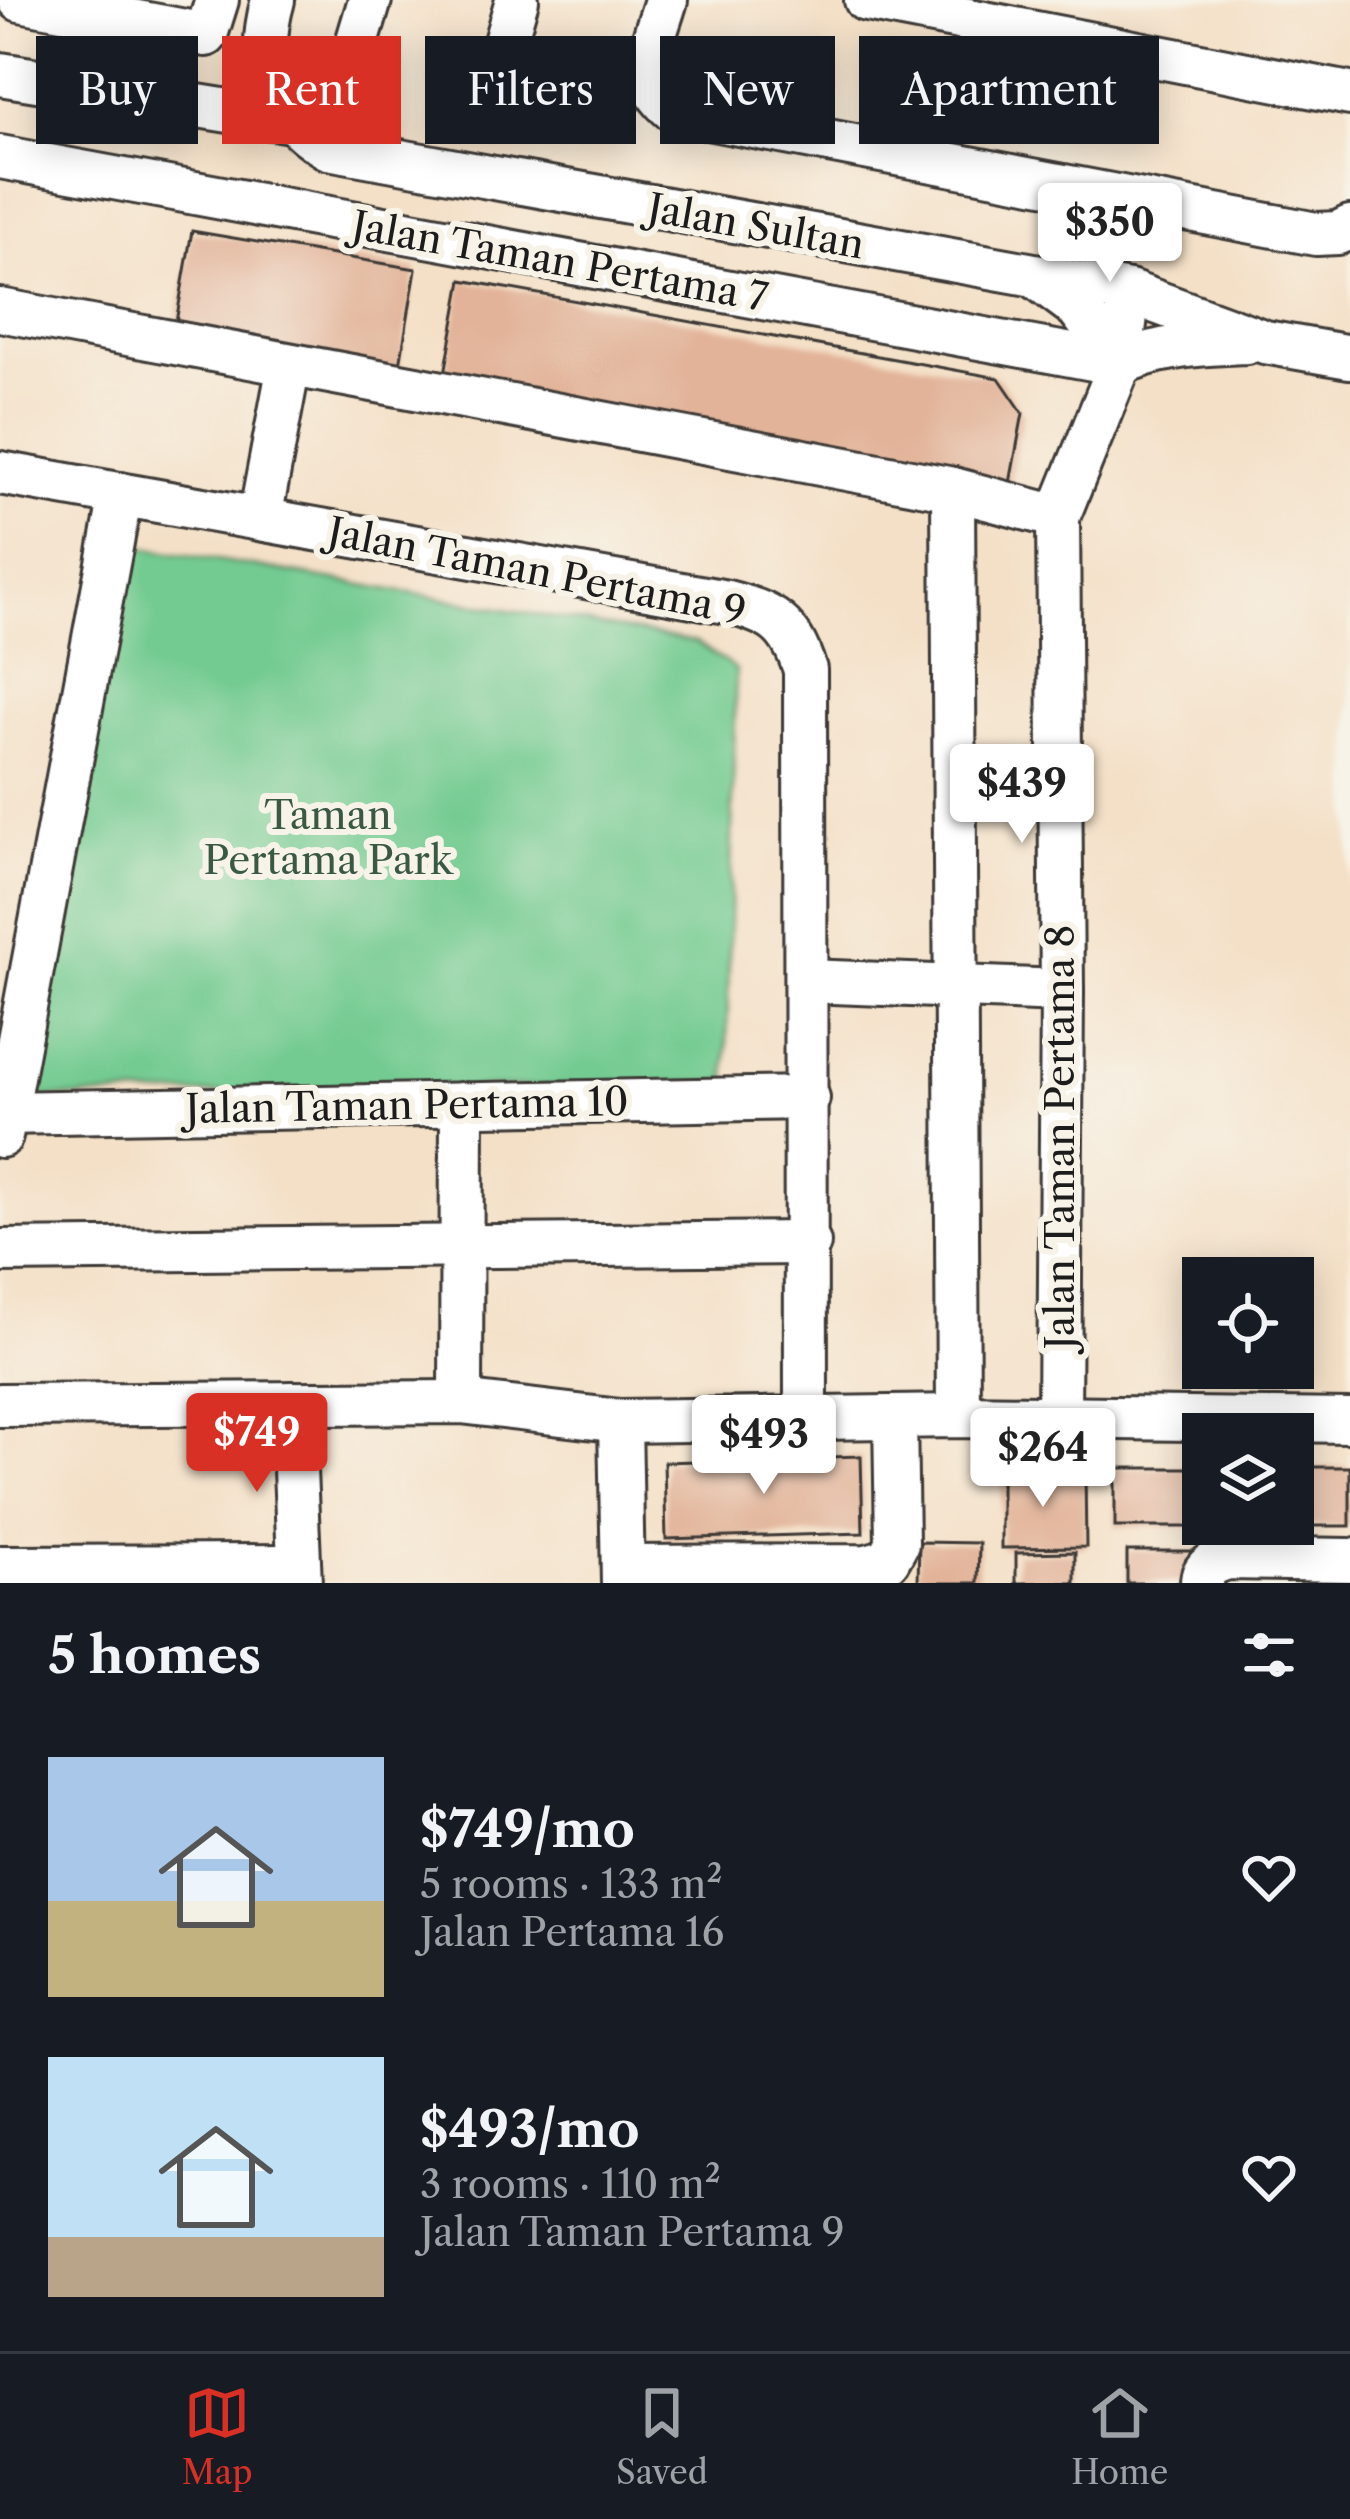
<!DOCTYPE html>
<meta charset="utf-8">
<style>
body{margin:0;font-family:"Libre Caslon Text",serif;background:#242831;color:#f1f3f6;height:100vh;display:flex;flex-direction:column;font-size:45px;white-space:nowrap}
*{box-sizing:border-box;margin:0}
p{font-size:39px;color:#9ea1a6}
.icon{flex:none;width:66px;height:66px;fill:none;stroke:currentColor;stroke-width:2;stroke-linecap:round;stroke-linejoin:round}
.map{position:relative;height:1583px;overflow:hidden}
.drawer{display:flex;flex-direction:column;background:#171b24;flex:1}
.drawer>*{flex:none}
.hud{position:absolute;left:36px;top:36px;width:1278px;height:108px;display:flex;gap:24px}
.tools{position:absolute;left:1182px;top:1257px;display:grid;gap:24px}
.tools a{display:grid;place-items:center;width:132px;height:132px;border-radius:0px;background:#171b24;box-shadow:0 6px 30px #0003;font-size:60px}
.price{position:absolute;translate:-50% -102px;padding:0 27px;border-radius:12px;background:#fff;color:#222;font-size:39px;line-height:78px;filter:drop-shadow(0 3px 6px #0008)}
.price::after{content:'';position:absolute;left:50%;top:72px;width:36px;height:27px;margin-left:-18px;background:inherit;clip-path:polygon(0 0,100% 0,50% 100%)}
.price.active{background:#d93025;color:#fff}
ul{padding:0;list-style:none}
li{display:flex;align-items:center;gap:36px;height:300px;padding:0 48px}
li span{display:grid;place-items:center;flex:none;width:336px;height:240px;border-radius:0px;color:#555}
li>.icon{margin-inline-start:auto}
span .icon{width:144px;height:144px;fill:#fffc;stroke-width:1}
li b{font-size:51px}
h2{display:flex;justify-content:space-between;align-items:center;height:144px;padding:0 48px;font-size:51px}
.pill{padding:0 42px;border-radius:0px;background:#171b24;box-shadow:0 6px 30px #0003;font-size:42px;line-height:108px}
.pill.active{background:#d93025;color:#fff}
.menu{display:flex;justify-content:space-around;align-items:center;height:168px;border-top:3px solid #363941;background:#171b24;font-size:33px;color:#9ea1a6}
.menu a{display:grid;justify-items:center;gap:6px}
.menu .active{color:#d93025}
.map>svg:first-child{display:block}
.green{fill:#73cb91;stroke:#487456;stroke-width:3}
.building{fill:#e2b399}
.lines{fill:none;stroke-linecap:round;stroke-linejoin:round}
.minor-casing{stroke:#3c3936;stroke-width:48}
.minor{stroke:#fff;stroke-width:42}
.labels{text-anchor:middle;dominant-baseline:central;stroke-width:12;stroke-linejoin:round;paint-order:stroke}
.street-label{font-size:39px;fill:#1c1c1c;stroke:#f7f3e8}
.park-label{font-size:39px;fill:#3a5945;stroke:#f7f3e8}
</style>
<div class="map">
<svg width="1350" height="1583" viewBox="0 0 1350 1583">
<rect width="100%" height="100%" fill="#f7f3e8"/>
<filter id="ink" filterUnits="userSpaceOnUse"><feTurbulence type="fractalNoise" baseFrequency=".00833" numOctaves="2"/><feDisplacementMap in="SourceGraphic" scale="24" xChannelSelector="R" yChannelSelector="G"/><feConvolveMatrix kernelMatrix="1 2 1 2 8 2 1 2 1" color-interpolation-filters="sRGB"/></filter>
<filter id="wash" filterUnits="userSpaceOnUse"><feTurbulence type="fractalNoise" baseFrequency=".004" numOctaves="4" result="noise"/><feDisplacementMap in="SourceGraphic" scale="48" xChannelSelector="R" yChannelSelector="G"/><feGaussianBlur stdDeviation="2.7" result="paint"/><feColorMatrix in="noise" values="0 0 0 0 0 0 0 0 0 0 0 0 0 0 0 0 0 1.4 0 .05"/><feComposite in="paint" operator="in"/></filter>
<g filter="url(#wash)">
<rect width="100%" height="100%" fill="#f4e0c7"/>
<path class="green" d="M124 544 696 642 736 670 726 1082 21 1098Z"/>
<g id="blocks">
<g class="building">
<path d="M192 231 416 269 398 377 173 339Z"/>
<path d="M462 280 999 378 1023 413 1008 494 442 390Z"/>
<path d="M861 1456 863 1533 666 1539 664 1462Z"/>
<rect x="1293" y="1467" width="57" height="59"/>
<rect x="1115" y="1468" width="88" height="59"/>
<path d="M1085 1471 1086 1547 1001 1548V1472Z"/>
<path d="M919 1542 979 1543 978 1583H918Z"/>
<rect x="1127" y="1551" width="64" height="32"/>
<path d="M1075 1552V1583H1016V1553Z"/>
</g>
</g>
</g>
<g filter="url(#ink)">
<use href="#blocks" fill-opacity="0" stroke="#3c3936" stroke-width="3"/>
<g class="lines">
<defs>
<g id="minor">
<path d="M20 0 206 35 217 0"/>
<path d="M273 0C255 64 270 114 328 148L1129 292 1265 342 1350 357"/>
<path d="M666 0C653 45 632 79 676 112L1316 234 1338 233 1350 227"/>
<path d="M866 0 1350 94"/>
<path d="M349 70 370 0"/>
<path d="M0 74 291 121"/>
<path d="M492 88 517 0"/>
<path d="M0 157 1120 364"/>
<path d="M1039 279 1078 308 1120 364"/>
<path d="M0 310 953 489 1058 517"/>
<path d="M1120 364C1159 345 1204 344 1247 342"/>
<path d="M0 473 727 602C773 614 790 623 805 670L806 1416"/>
<path d="M953 489 958 1416"/>
<path d="M260 518 289 365"/>
<path d="M807 981 1062 991"/>
<path d="M5 1113 808 1098"/>
<path d="M1 1136 121 494"/>
<path d="M0 1251 809 1243"/>
<path d="M461 1402 462 1104"/>
<path d="M292 1403 300 1583"/>
<path d="M0 1405 461 1402 620 1421 958 1416 1350 1421"/>
<path d="M1059 1418 1062 991 1058 517 1120 364 1129 292"/>
<path d="M620 1421 623 1583"/>
<path d="M0 1567 299 1566"/>
<path d="M623 1567 867 1566 888 1560 897 1544 895 1417"/>
<path d="M1202 1583C1202 1567 1214 1562 1228 1558L1350 1560"/>
</g>
</defs>
<use href="#minor" class="minor-casing"/>
<use href="#minor" class="minor"/>
</g>
</g>
<g class="labels">
<g class="street-label">
<text transform="translate(756 226) rotate(10)">Jalan Sultan</text>
<text transform="translate(560 261) rotate(10)">Jalan Taman Pertama 7</text>
<text transform="translate(537 571) rotate(11)">Jalan Taman Pertama 9</text>
<text transform="translate(407 1105) rotate(-1)">Jalan Taman Pertama 10</text>
<text transform="translate(1060 1137) rotate(-90)">Jalan Taman Pertama 8</text>
</g>
<g class="park-label">
<text x="328" y="815">Taman<tspan x="328" dy="45">Pertama Park</tspan></text>
</g>
</g>
</svg>
<div class="tools">
<a><svg class="icon" aria-label="locate" viewBox="0 0 24 24"><circle cx="12" cy="12" r="6"/><path d="M12 2v4M12 18v4M2 12h4M18 12h4"/></svg></a>
<a><svg class="icon" aria-label="layers" viewBox="0 0 24 24"><path d="M12 4l9 5-9 5-9-5zM3 14l9 5 9-5"/></svg></a>
</div>
<b class="price" style="left:1110px;top:285px">$350</b>
<b class="price" style="left:1022px;top:846px">$439</b>
<b class="price active" style="left:257px;top:1495px">$749</b>
<b class="price" style="left:764px;top:1497px">$493</b>
<b class="price" style="left:1043px;top:1510px">$264</b>
<div class="hud">
<a class="pill">Buy</a>
<a class="pill active">Rent</a>
<a class="pill">Filters</a>
<a class="pill">New</a>
<a class="pill">Apartment</a>
</div>
</div>
<section class="drawer">
<h2>5 homes<svg class="icon" aria-label="filters" viewBox="0 0 24 24"><path d="M4 7h16M4 17h16"/><circle cx="9" cy="7" r="2"/><circle cx="15" cy="17" r="2"/></svg></h2>
<ul>
<li><span style="background:linear-gradient(#a9c7e8 60%,#c2b280 0)"><svg class="icon" aria-label="home" viewBox="0 0 24 24"><path d="M3 11l9-7 9 7M6 9v11h12V9"/></svg></span><div><b>$749/mo</b><p>5 rooms · 133 m²</p><p>Jalan Pertama 16</p></div><svg class="icon" aria-label="heart" viewBox="0 0 24 24"><path d="M12 20l-8-8c-3-5 5-10 8-4 3-6 11-1 8 4z"/></svg></li>
<li><span style="background:linear-gradient(#bfe0f5 75%,#b9a48a 0)"><svg class="icon" aria-label="home" viewBox="0 0 24 24"><path d="M3 11l9-7 9 7M6 9v11h12V9"/></svg></span><div><b>$493/mo</b><p>3 rooms · 110 m²</p><p>Jalan Taman Pertama 9</p></div><svg class="icon" aria-label="heart" viewBox="0 0 24 24"><path d="M12 20l-8-8c-3-5 5-10 8-4 3-6 11-1 8 4z"/></svg></li>
</ul>
</section>
<nav class="menu">
<a class="active"><svg class="icon" aria-label="map" viewBox="0 0 24 24"><path d="M3 6l6-2 6 2 6-2v14l-6 2-6-2-6 2zM9 4v14M15 6v14"/></svg>Map</a>
<a><svg class="icon" aria-label="saved" viewBox="0 0 24 24"><path d="M7 4h10v16l-5-4-5 4z"/></svg>Saved</a>
<a><svg class="icon" aria-label="home" viewBox="0 0 24 24"><path d="M3 11l9-7 9 7M6 9v11h12V9"/></svg>Home</a>
</nav>
